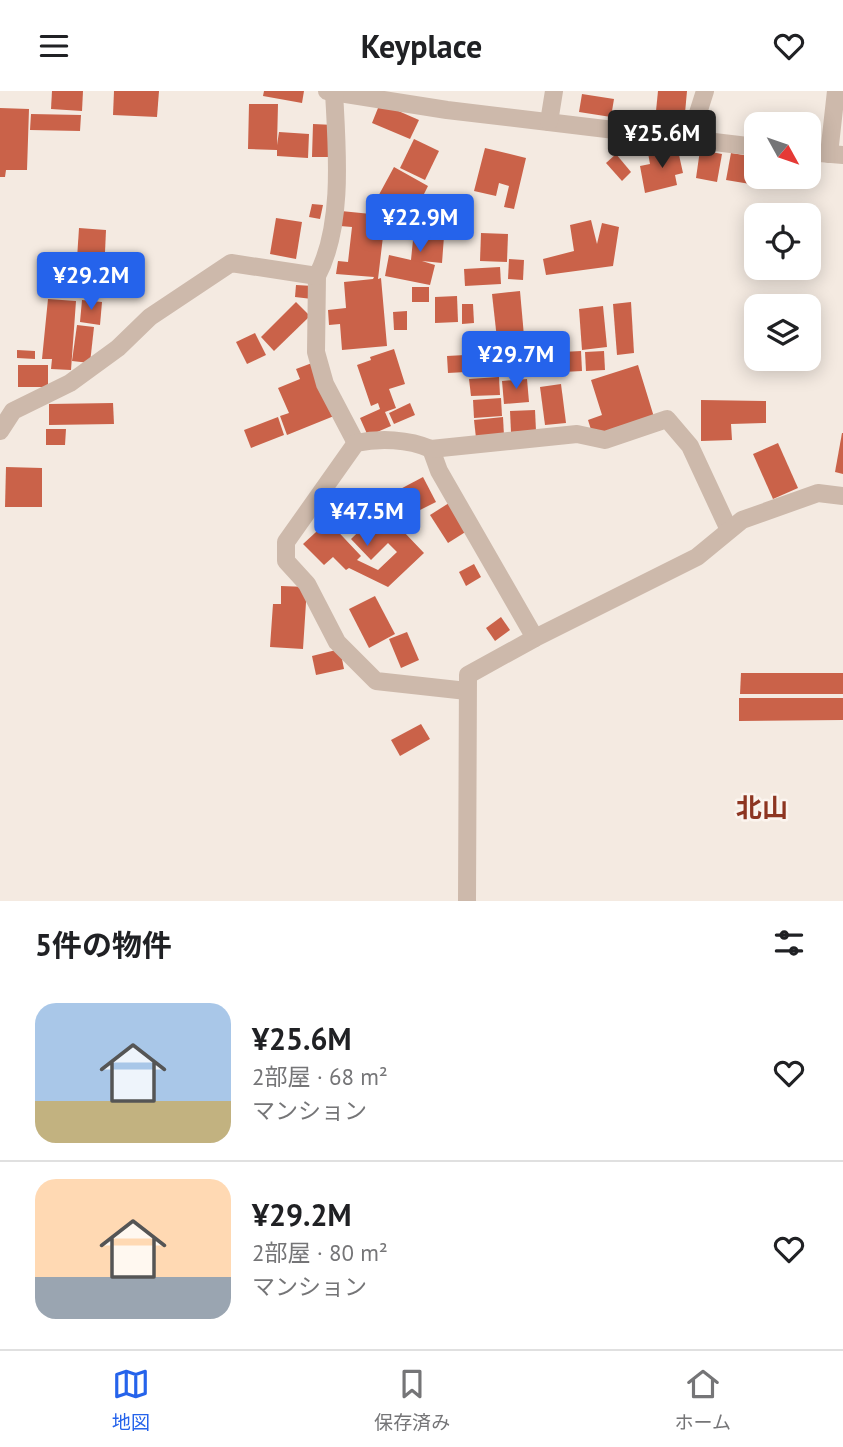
<!DOCTYPE html>
<html lang="ja">
<meta charset="utf-8">
<style>
body{margin:0;font-family:"PT Sans","Noto Sans JP",sans-serif;background:#f2f2f2;color:#202124;height:100vh;display:flex;flex-direction:column;font-size:26px;white-space:nowrap}
*{box-sizing:border-box;margin:0}
p{font-size:23px;color:#757577}
.icon{flex:none;width:38px;height:38px;fill:none;stroke:currentColor;stroke-width:2;stroke-linecap:round;stroke-linejoin:round}
.map{position:relative;height:810px;overflow:hidden}
.side{display:flex;flex-direction:column;background:#fff;flex:1}
.side>*{flex:none}
.needle{width:46px;rotate:130deg}
.tools{position:absolute;left:744px;top:21px;display:grid;gap:14px}
.tools a{display:grid;place-items:center;width:77px;height:77px;border-radius:14px;background:#fff;box-shadow:0 4px 18px #0003;font-size:35px}
.price{position:absolute;translate:-50% -60px;padding:0 16px;border-radius:7px;background:#2563eb;color:#fff;font-size:23px;line-height:46px;filter:drop-shadow(0 2px 4px #0008)}
.price::after{content:'';position:absolute;left:50%;top:42px;width:21px;height:16px;margin-left:-10px;background:inherit;clip-path:polygon(0 0,100% 0,50% 100%)}
.price.selected{background:#222;color:#fff}
ul{padding:0;list-style:none}
li{display:flex;align-items:center;gap:21px;height:175px;padding:0 35px}
li+li{border-top:2px solid #e0e0e0}
li span{display:grid;place-items:center;flex:none;width:196px;height:140px;border-radius:21px;color:#555}
li>.icon{margin-inline-start:auto}
span .icon{width:84px;height:84px;fill:#fffc;stroke-width:1}
li b{font-size:30px}
h2{display:flex;justify-content:space-between;align-items:center;height:84px;padding:0 35px;font-size:30px}
header{display:flex;justify-content:space-between;align-items:center;height:91px;padding:0 35px;background:#fff;font-size:32px;font-weight:600}
.tab-bar{display:flex;justify-content:space-around;align-items:center;height:98px;border-top:2px solid #e0e0e0;background:#fff;font-size:19px;color:#757577}
.tab-bar a{display:grid;justify-items:center;gap:4px}
.tab-bar .selected{color:#2563eb}
.map>svg:first-child{display:block}
.building{fill:#ca6249}
.lines{fill:none;stroke-linecap:round;stroke-linejoin:round}
.minor{stroke:#cdb9ab;stroke-width:18}
.labels{text-anchor:middle;dominant-baseline:central;stroke-width:5;stroke-linejoin:round;paint-order:stroke}
.quarter-label{font-size:26px;font-weight:bold;fill:#8d3521;stroke:#fbf4ee}
</style>
<header><svg class="icon" aria-label="menu" viewBox="0 0 24 24"><path d="M4 6h16M4 12h16M4 18h16"/></svg>Keyplace<svg class="icon" aria-label="heart" viewBox="0 0 24 24"><path d="M12 20l-8-8c-3-5 5-10 8-4 3-6 11-1 8 4z"/></svg></header>
<div class="map">
<svg width="843" height="810" viewBox="0 0 843 810">
<rect width="100%" height="100%" fill="#f4eae1"/>
<g class="building">
<path d="M52 0H83L82 20 51 18Z"/>
<path d="M114 0H159L157 26 113 24Z"/>
<path d="M264 0H304L302 12 263 5Z"/>
<path d="M658 0H687L684 33 655 30Z"/>
<path d="M582 3 614 8 611 26 579 21Z"/>
<path d="M380 12 419 29 410 48 372 32Z"/>
<path d="M249 13H278L277 54 279 41 309 43 308 67 277 65V59L248 58Z"/>
<path d="M0 17 29 18 27 79H6L5 86H0Z"/>
<path d="M31 23 81 24 80 40 30 39Z"/>
<path d="M313 33 334 34 333 66H312Z"/>
<path d="M414 48 439 60 425 89 400 77Z"/>
<path d="M677 55 683 82 675 84 677 94 645 102 640 75 650 73 648 62Z"/>
<path d="M485 57 526 67 514 118 504 116 509 95 499 92 496 105 474 100Z"/>
<path d="M700 59 722 63 717 91 696 87Z"/>
<path d="M731 62 756 66V94L726 89Z"/>
<path d="M616 63 631 81 622 90 606 72Z"/>
<path d="M394 76 428 95 419 113 413 110 404 127 375 111Z"/>
<path d="M312 113 323 114 320 128 309 126Z"/>
<path d="M341 120 371 123 370 136 384 137 378 188 381 187 387 255 342 259 340 233 329 234 328 219 346 217 344 191 373 188 374 186 336 183 338 170 348 171 352 136 340 135Z"/>
<path d="M276 127 302 131 296 168 270 163Z"/>
<path d="M415 129 445 132 442 172 422 170 435 174 430 194 385 185 389 164 411 169Z"/>
<path d="M591 129 597 153 602 132 619 136 613 175 546 184 543 168 574 160 570 134Z"/>
<path d="M79 137 106 139 104 184 76 183Z"/>
<path d="M481 142 508 143 507 171 480 170Z"/>
<path d="M509 168 524 169 523 189 508 188Z"/>
<path d="M500 176 501 193 465 195 464 178Z"/>
<path d="M296 194 313 195 312 208 295 206Z"/>
<rect x="412" y="196" width="17" height="15"/>
<path d="M520 200 524 245 497 248 492 203Z"/>
<path d="M457 205 458 231 435 232V206Z"/>
<path d="M48 208 76 210 71 279 51 278 52 268H42Z"/>
<path d="M82 209 102 211 100 234 80 231Z"/>
<path d="M296 211 310 225 274 260 261 246Z"/>
<path d="M631 211 634 262 617 264 613 213Z"/>
<path d="M462 213H473L474 232 462 233Z"/>
<path d="M603 215 607 256 582 259 579 218Z"/>
<path d="M407 220V239H394L393 221Z"/>
<path d="M77 234 94 236 90 272 72 270Z"/>
<path d="M255 242 266 264 247 273 236 251Z"/>
<path d="M533 252 534 266 518 267 519 278 448 282 447 265 465 264 464 256Z"/>
<path d="M394 258 405 293 389 298 396 317 385 321 391 335 368 345 360 327 380 318 378 312 371 315 357 274 371 269 370 266Z"/>
<path d="M17 259 35 260V268L17 267Z"/>
<path d="M581 260 582 280 544 282 543 262Z"/>
<path d="M604 260 605 279 586 280 585 261Z"/>
<path d="M312 272 334 325 287 344 280 325 289 322 278 297 300 288 296 278Z"/>
<rect x="18" y="274" width="30" height="22"/>
<path d="M638 274 654 326 593 345 588 329 602 324 591 289Z"/>
<path d="M499 286 500 304 471 305 469 288Z"/>
<path d="M527 288 529 311 504 313 502 290Z"/>
<path d="M561 293 566 332 545 334 540 296Z"/>
<path d="M501 307 502 325 474 327 473 309Z"/>
<path d="M701 309 766 310V332L731 333 732 349 701 350Z"/>
<path d="M113 312 114 333 49 334V313Z"/>
<path d="M410 312 415 324 394 333 389 322Z"/>
<path d="M535 319 536 340 511 341 510 320Z"/>
<path d="M278 326 284 344 251 357 244 339Z"/>
<path d="M503 326 504 345 476 347 474 329Z"/>
<path d="M46 338H66L65 354H46Z"/>
<path d="M842 342H843V383L835 381Z"/>
<path d="M778 352 798 397 773 408 753 363Z"/>
<path d="M6 376 42 377V416H5Z"/>
<path d="M423 386 436 411 404 427 391 403Z"/>
<path d="M449 412 467 440 448 452 430 424Z"/>
<path d="M382 418 424 462 388 496 349 477 346 479 333 466 324 474 303 453 328 430 361 465 357 469 378 479 397 461 388 452 371 469 351 448Z"/>
<path d="M335 421 348 433 341 439 328 427Z"/>
<path d="M474 473 481 486 466 495 459 481Z"/>
<path d="M281 495 307 496 303 558 270 556 273 513H281Z"/>
<path d="M375 505 395 543 369 557 349 518Z"/>
<path d="M501 526 510 539 495 550 486 537Z"/>
<path d="M407 541 419 569 401 577 389 548Z"/>
<path d="M340 558 344 578 316 584 312 565Z"/>
<path d="M741 582H843V603H740Z"/>
<path d="M739 607H843V629L739 630Z"/>
<path d="M421 633 430 648 400 665 391 649Z"/>
</g>
<g class="lines">
<g class="minor">
<path d="M327 0 447 19 756 56"/>
<path d="M549 31 554 0"/>
<path d="M700 50 698 22 705 0"/>
<path d="M808 61 843 64"/>
<path d="M829 63 836 0"/>
<path d="M317 185 316 261 325 293 356 352"/>
<path d="M0 340 13 320 70 292 118 257 150 226 231 172 317 185C344 134 337 58 334 1"/>
<path d="M431 358 439 380 535 547"/>
<path d="M467 600 376 590 337 551 307 493 286 470V451L356 352C380 347 408 348 431 358L577 343 605 349 667 328 690 355 729 439"/>
<path d="M467 810 468 584 535 547 697 466 742 429 818 402 843 405"/>
</g>
</g>
<g class="labels">
<g class="quarter-label">
<text x="762" y="716">北山</text>
</g>
</g>
</svg>
<div class="tools">
<a><svg class="needle" viewBox="-14 -14 28 28"><path d="M0-13l5 13h-10z" fill="#e53935"/><path d="M0 13l5-13h-10z" fill="#757577"/></svg></a>
<a><svg class="icon" aria-label="locate" viewBox="0 0 24 24"><circle cx="12" cy="12" r="6"/><path d="M12 2v4M12 18v4M2 12h4M18 12h4"/></svg></a>
<a><svg class="icon" aria-label="layers" viewBox="0 0 24 24"><path d="M12 4l9 5-9 5-9-5zM3 14l9 5 9-5"/></svg></a>
</div>
<b class="price selected" style="left:662px;top:79px">¥25.6M</b>
<b class="price" style="left:420px;top:163px">¥22.9M</b>
<b class="price" style="left:91px;top:221px">¥29.2M</b>
<b class="price" style="left:516px;top:300px">¥29.7M</b>
<b class="price" style="left:367px;top:457px">¥47.5M</b>
</div>
<section class="side">
<h2>5件の物件<svg class="icon" aria-label="filters" viewBox="0 0 24 24"><path d="M4 7h16M4 17h16"/><circle cx="9" cy="7" r="2"/><circle cx="15" cy="17" r="2"/></svg></h2>
<ul>
<li><span style="background:linear-gradient(#a9c7e8 70%,#c2b280 0)"><svg class="icon" aria-label="home" viewBox="0 0 24 24"><path d="M3 11l9-7 9 7M6 9v11h12V9"/></svg></span><div><b>¥25.6M</b><p>2部屋 · 68 m²</p><p>マンション</p></div><svg class="icon" aria-label="heart" viewBox="0 0 24 24"><path d="M12 20l-8-8c-3-5 5-10 8-4 3-6 11-1 8 4z"/></svg></li>
<li><span style="background:linear-gradient(#ffd9b3 70%,#9aa5b1 0)"><svg class="icon" aria-label="home" viewBox="0 0 24 24"><path d="M3 11l9-7 9 7M6 9v11h12V9"/></svg></span><div><b>¥29.2M</b><p>2部屋 · 80 m²</p><p>マンション</p></div><svg class="icon" aria-label="heart" viewBox="0 0 24 24"><path d="M12 20l-8-8c-3-5 5-10 8-4 3-6 11-1 8 4z"/></svg></li>
</ul>
</section>
<nav class="tab-bar">
<a class="selected"><svg class="icon" aria-label="map" viewBox="0 0 24 24"><path d="M3 6l6-2 6 2 6-2v14l-6 2-6-2-6 2zM9 4v14M15 6v14"/></svg>地図</a>
<a><svg class="icon" aria-label="saved" viewBox="0 0 24 24"><path d="M7 4h10v16l-5-4-5 4z"/></svg>保存済み</a>
<a><svg class="icon" aria-label="home" viewBox="0 0 24 24"><path d="M3 11l9-7 9 7M6 9v11h12V9"/></svg>ホーム</a>
</nav>
